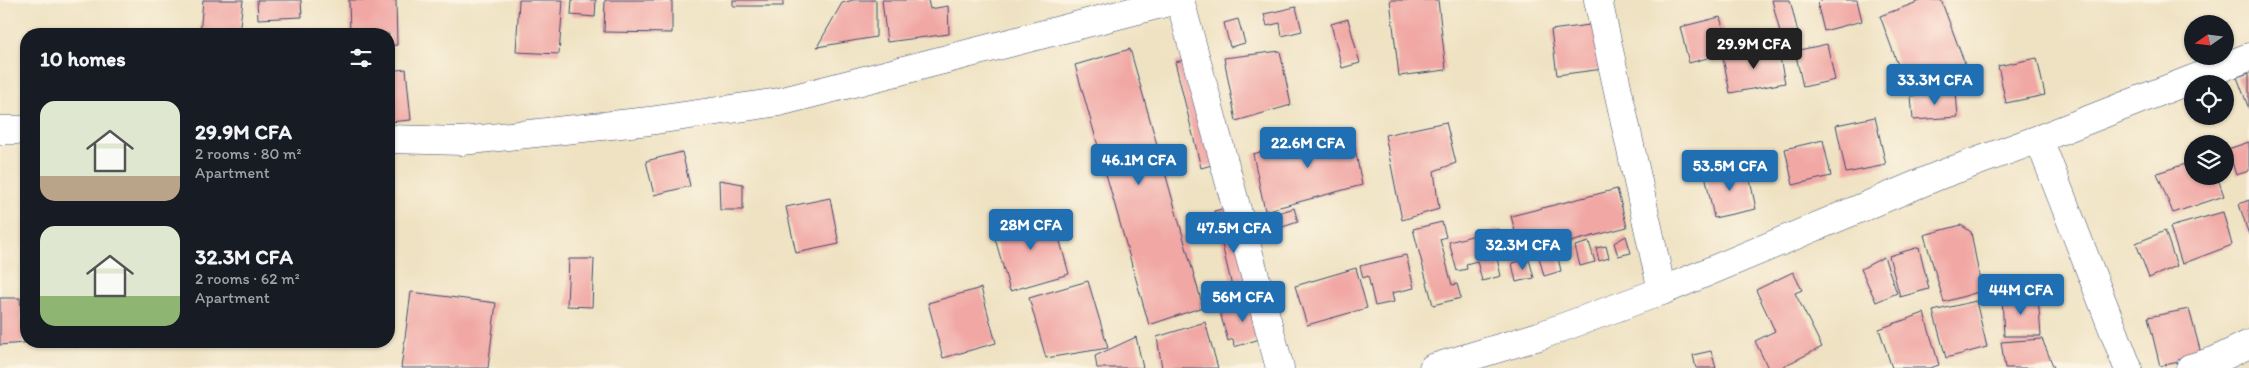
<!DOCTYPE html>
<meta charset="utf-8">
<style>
body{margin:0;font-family:Itim,sans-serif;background:#20242c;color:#f1f3f6;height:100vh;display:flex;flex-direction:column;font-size:19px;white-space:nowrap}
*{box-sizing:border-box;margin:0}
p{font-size:16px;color:#9ea1a6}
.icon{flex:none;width:28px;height:28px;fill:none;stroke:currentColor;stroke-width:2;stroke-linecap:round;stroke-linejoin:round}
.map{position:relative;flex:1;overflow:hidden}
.sheet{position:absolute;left:20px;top:28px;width:375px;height:320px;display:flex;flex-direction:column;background:#171b24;border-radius:20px;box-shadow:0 1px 4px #0004}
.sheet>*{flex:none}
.needle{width:32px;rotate:256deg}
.fabs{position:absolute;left:2184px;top:15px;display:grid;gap:10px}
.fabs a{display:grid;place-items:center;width:50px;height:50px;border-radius:50%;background:#171b24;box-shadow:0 1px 4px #0004;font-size:25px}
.price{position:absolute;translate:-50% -42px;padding:0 11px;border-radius:5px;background:#1f6fb2;color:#fff;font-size:16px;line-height:32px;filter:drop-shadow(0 1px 2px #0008)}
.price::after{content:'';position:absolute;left:50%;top:30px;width:15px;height:11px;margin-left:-8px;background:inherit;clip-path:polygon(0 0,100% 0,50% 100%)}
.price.on{background:#222;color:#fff}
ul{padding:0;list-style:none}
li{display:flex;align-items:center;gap:15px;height:125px;padding:0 20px}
li span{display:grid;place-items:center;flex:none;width:140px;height:100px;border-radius:15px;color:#555}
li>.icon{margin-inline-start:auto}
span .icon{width:60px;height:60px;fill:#fffc;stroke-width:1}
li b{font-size:21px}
h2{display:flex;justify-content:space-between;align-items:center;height:60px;padding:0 20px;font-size:21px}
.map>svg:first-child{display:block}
.building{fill:#f1a8a5}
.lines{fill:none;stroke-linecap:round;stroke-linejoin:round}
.minor-casing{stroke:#3b4a6d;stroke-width:29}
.minor{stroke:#fff;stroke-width:28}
</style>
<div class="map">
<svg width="2249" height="368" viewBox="0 0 2249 368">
<rect width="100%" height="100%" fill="#fcf5e5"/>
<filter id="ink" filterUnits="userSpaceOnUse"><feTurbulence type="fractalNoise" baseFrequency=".02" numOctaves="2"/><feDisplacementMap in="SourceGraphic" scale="10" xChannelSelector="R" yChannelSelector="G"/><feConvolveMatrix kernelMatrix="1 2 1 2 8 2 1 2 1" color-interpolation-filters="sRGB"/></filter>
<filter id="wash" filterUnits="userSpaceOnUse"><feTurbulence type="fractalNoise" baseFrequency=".0096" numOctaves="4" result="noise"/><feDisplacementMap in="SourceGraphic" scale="20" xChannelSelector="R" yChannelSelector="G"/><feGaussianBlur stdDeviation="1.12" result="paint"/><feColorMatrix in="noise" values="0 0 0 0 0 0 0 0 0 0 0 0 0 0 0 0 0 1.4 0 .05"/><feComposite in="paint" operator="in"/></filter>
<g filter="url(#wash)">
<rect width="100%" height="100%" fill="#efe2c2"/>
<g id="blocks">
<g class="building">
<path d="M203 0H243L239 34H200Z"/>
<path d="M257 0H301L302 17 258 19Z"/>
<path d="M349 0H396L397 45 389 46V34H350Z"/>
<path d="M519 0H563L559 54 516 52Z"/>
<path d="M572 0H596L595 17 571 15Z"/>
<path d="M605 0H672V33L604 32Z"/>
<rect x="733" y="0" width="50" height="6"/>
<path d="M853 0H876V37L817 47 842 3Z"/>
<path d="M882 0H928L930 9 948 6 949 34 887 42Z"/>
<path d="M1390 0H1438L1446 70 1399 76Z"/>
<path d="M1772 0H1790L1799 37 1782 41Z"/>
<path d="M1824 0H1857L1862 21 1824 31 1817 2Z"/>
<path d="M1923 0H1941L1965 64 1906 87 1880 16Z"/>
<path d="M1296 7 1302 31 1282 36 1280 23 1267 26 1264 14Z"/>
<path d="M1720 17 1730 52 1689 63 1680 27Z"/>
<path d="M1238 19 1245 43 1230 47 1224 23Z"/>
<path d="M1348 19 1360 63 1342 68 1331 24Z"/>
<path d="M1597 24 1603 69 1557 75 1551 30Z"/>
<path d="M1827 44 1835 80 1803 87 1795 51Z"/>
<path d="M1778 48 1785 83 1730 93 1723 58Z"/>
<path d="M1130 49 1203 307 1149 325 1075 65Z"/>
<path d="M1280 51 1291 105 1236 121 1224 58Z"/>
<path d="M2037 58 2045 95 2006 103 1998 66Z"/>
<path d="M1189 59 1215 164 1201 168 1175 62Z"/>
<path d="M406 69 411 120 389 122V71Z"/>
<path d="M2249 73V109L2237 77Z"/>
<path d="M1956 92 1958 117 1913 120 1911 96Z"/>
<path d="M1875 117 1886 165 1846 173 1836 125Z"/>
<path d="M1446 122 1456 163 1434 171 1439 209 1402 220 1385 135Z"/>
<path d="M1351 127 1362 185 1265 211 1253 154Z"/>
<path d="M1823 140 1831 176 1793 185 1785 149Z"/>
<path d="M2249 142V171L2236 175 2228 149Z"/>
<path d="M682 152 690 186 654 195 646 161Z"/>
<path d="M2192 162V176H2217L2224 196 2173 213 2157 173Z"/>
<path d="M1747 165 1756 209 1714 218 1705 174Z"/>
<path d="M719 180 743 184V210H720Z"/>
<path d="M1617 189 1627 227 1521 255 1511 216Z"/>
<path d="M830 198 839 244 796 253 786 207Z"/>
<path d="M2249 200V235L2239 204Z"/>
<path d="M1230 207 1254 295 1235 299 1214 211Z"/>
<path d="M1294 208 1298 222 1279 228 1275 214Z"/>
<path d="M1052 212 1069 274 1010 291 992 228Z"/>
<path d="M2223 212 2232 245 2182 264 2170 227Z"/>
<path d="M1442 222 1446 237 1440 239 1452 285 1457 284 1461 298 1433 305 1413 229Z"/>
<path d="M1961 225 1971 232 1982 291 1944 302 1924 235Z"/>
<path d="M1498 229 1504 253 1496 254 1501 276 1482 281 1477 261 1466 264 1467 269 1457 271 1449 242Z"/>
<path d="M2165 231 2177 266 2149 278 2136 243Z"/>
<path d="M1626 236 1631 253 1618 256 1614 243Z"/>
<path d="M1589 242 1595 262 1580 266 1575 246Z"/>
<path d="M1606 246 1609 258 1599 261 1596 248Z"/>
<path d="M1919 247 1929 289 1900 297 1889 256Z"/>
<path d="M1556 249 1561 271 1544 276 1538 253Z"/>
<path d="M1406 255 1414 288 1392 293 1394 302 1375 306 1368 276 1363 278 1360 266Z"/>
<path d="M1884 257 1897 293 1876 302 1861 269Z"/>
<path d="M569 259H594L592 307 567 306Z"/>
<path d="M1529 259 1534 278 1516 282 1512 263Z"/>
<path d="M1356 268 1367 308 1307 325 1295 286Z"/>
<path d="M1793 272 1802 290 1795 293 1822 347 1780 368H1768L1755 341 1775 331 1756 290Z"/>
<path d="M1088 281 1108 348 1046 358 1029 298Z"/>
<path d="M981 288 996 343 943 358 928 303Z"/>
<path d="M411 292 496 303 488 368H401Z"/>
<path d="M2038 296 2041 336H2004L2002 297Z"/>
<path d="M0 298H20L24 343 0 345Z"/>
<path d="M1255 299 1266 337 1234 347 1233 339 1228 341 1219 309Z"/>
<path d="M1976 301 1987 347 1946 358 1933 311Z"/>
<path d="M2189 309 2202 357 2160 366 2148 317Z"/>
<path d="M1924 313 1939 365 1930 368H1892L1879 329Z"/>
<path d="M1205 322 1218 368H1162L1157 337Z"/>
<path d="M1136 337 1143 368H1097L1095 356Z"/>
<path d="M2042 339 2054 368H2005L2001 342Z"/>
<path d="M74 341H94V344L76 347Z"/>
<path d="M1711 351 1716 368H1696L1693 355Z"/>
</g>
</g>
</g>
<g filter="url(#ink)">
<use href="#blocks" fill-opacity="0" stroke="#3b4a6d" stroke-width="1"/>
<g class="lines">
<defs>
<g id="minor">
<path d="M1180 0 1280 368"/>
<path d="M1598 0 1662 291"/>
<path d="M0 130H26"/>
<path d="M389 139 462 141 649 121 779 102 1177 0"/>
<path d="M2039 139 2128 368"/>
<path d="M1433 368 1539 336 1662 291 1940 175 2039 139 2249 57"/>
<path d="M2190 368 2214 361 2249 344"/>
</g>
</defs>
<use href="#minor" class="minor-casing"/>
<use href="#minor" class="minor"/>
</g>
</g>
</svg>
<div class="fabs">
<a><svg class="needle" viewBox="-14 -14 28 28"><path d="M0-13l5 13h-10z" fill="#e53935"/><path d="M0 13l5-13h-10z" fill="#9ea1a6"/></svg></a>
<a><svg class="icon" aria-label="locate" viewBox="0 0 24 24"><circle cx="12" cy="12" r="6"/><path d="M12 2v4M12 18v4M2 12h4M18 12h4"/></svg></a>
<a><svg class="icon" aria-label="layers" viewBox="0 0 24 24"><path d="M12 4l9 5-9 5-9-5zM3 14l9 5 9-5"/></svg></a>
</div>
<b class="price on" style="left:1754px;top:70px">29.9M CFA</b>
<b class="price" style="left:1935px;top:106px">33.3M CFA</b>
<b class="price" style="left:1308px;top:169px">22.6M CFA</b>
<b class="price" style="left:1139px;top:186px">46.1M CFA</b>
<b class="price" style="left:1730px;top:192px">53.5M CFA</b>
<b class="price" style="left:1031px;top:251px">28M CFA</b>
<b class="price" style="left:1234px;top:254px">47.5M CFA</b>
<b class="price" style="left:1523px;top:271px">32.3M CFA</b>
<b class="price" style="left:2021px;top:316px">44M CFA</b>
<b class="price" style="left:1243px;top:323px">56M CFA</b>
<section class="sheet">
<h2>10 homes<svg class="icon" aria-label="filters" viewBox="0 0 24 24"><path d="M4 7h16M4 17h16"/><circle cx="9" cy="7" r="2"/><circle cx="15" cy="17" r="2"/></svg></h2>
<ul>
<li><span style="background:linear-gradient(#dfe7d0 75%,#b9a48a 0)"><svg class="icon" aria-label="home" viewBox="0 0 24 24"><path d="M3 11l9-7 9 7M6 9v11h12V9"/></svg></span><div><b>29.9M CFA</b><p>2 rooms · 80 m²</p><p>Apartment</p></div></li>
<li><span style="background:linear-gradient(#dfe7d0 70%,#8fb573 0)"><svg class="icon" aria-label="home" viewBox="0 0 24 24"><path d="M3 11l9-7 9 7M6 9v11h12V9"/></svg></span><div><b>32.3M CFA</b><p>2 rooms · 62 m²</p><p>Apartment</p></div></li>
</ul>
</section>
</div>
